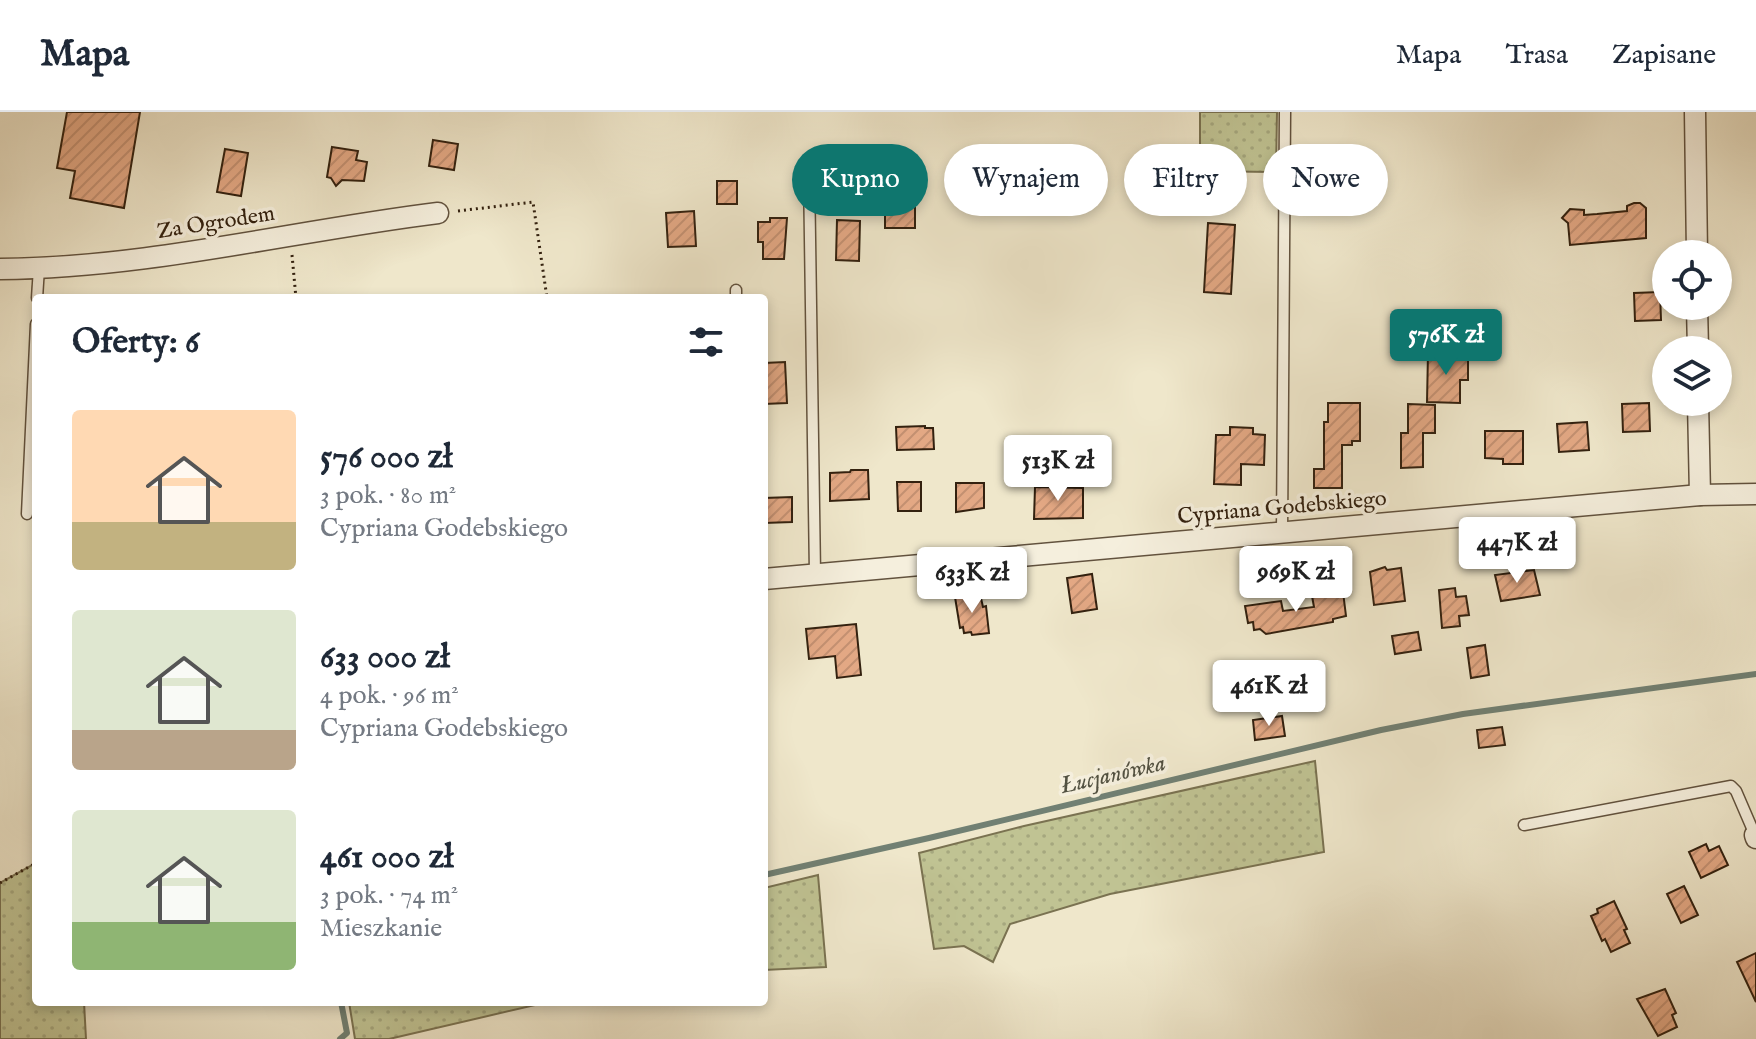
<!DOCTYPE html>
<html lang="pl">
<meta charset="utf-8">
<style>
body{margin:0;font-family:"IM FELL English",serif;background:#f6f6f7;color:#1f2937;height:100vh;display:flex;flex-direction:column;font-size:30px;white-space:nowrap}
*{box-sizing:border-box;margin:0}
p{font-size:26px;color:#747a83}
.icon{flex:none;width:44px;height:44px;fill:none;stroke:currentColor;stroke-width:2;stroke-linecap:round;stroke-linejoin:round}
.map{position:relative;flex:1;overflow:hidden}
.side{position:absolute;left:32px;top:182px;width:736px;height:712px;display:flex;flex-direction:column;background:#fff;border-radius:8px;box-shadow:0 4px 12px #0003}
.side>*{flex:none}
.top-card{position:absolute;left:792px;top:32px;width:760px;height:72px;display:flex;gap:16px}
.controls{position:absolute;left:1652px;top:128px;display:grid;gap:16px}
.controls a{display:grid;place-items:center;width:80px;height:80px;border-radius:50%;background:#fff;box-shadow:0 4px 12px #0003;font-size:40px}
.price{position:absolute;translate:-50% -68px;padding:0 18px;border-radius:8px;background:#fff;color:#222;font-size:26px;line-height:52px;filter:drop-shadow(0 2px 4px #0008)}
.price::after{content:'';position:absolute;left:50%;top:48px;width:24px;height:18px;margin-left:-12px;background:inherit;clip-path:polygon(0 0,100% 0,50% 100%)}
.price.selected{background:#0f766e;color:#fff}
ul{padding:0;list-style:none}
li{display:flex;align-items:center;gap:24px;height:200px;padding:0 40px}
li span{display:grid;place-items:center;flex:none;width:224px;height:160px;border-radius:8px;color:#555}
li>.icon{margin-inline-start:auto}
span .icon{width:96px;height:96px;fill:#fffc;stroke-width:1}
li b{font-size:34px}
h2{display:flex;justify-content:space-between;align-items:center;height:96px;padding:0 40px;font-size:34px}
.tag{padding:0 28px;border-radius:36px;background:#fff;box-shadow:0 4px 12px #0003;font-size:28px;line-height:72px}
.tag.selected{background:#0f766e;color:#fff}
header{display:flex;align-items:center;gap:48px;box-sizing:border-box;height:112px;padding:0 40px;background:#fff;border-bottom:2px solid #e0e1e3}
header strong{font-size:38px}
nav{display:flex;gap:44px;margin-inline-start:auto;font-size:28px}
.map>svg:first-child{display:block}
.grass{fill:url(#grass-dots);stroke:#7a7251;stroke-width:2}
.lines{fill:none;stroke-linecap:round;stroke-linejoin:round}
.stream{stroke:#718073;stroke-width:6}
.building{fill:url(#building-hatch);stroke:#33210f;stroke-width:2}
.service-casing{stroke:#62523e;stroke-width:13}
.minor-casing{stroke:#62523e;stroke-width:23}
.path{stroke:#33210f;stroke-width:3;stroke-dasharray:2 4;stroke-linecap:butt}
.service{stroke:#f5efdd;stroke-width:10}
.minor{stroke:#f5efdd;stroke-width:20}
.labels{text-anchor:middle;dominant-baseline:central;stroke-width:7;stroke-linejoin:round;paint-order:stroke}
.street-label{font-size:22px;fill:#33210f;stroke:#f5efdd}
.water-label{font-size:24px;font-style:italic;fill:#525141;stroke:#f5efdd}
</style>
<header>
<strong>Mapa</strong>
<nav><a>Mapa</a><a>Trasa</a><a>Zapisane</a></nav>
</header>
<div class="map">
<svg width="1756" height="927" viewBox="0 0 1756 927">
<defs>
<pattern id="grass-dots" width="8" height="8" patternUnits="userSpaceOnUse" patternTransform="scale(2)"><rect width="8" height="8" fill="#c0c393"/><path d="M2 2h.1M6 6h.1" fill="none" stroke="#a5a77e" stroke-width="1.8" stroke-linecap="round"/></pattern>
<pattern id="building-hatch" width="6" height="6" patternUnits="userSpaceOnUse" patternTransform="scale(2)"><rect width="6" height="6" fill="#e3a884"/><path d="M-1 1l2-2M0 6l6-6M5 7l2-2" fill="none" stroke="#c39071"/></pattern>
</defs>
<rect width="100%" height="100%" fill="#efe7cb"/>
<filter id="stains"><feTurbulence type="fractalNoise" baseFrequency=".0025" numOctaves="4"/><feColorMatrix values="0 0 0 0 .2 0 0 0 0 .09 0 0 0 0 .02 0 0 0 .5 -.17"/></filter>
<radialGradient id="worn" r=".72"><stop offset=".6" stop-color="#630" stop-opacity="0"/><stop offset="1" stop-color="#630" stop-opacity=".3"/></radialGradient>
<g class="grass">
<path d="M1200 0H1277L1276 60 1200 59Z"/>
<path d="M1315 649 1324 740 1110 782 1010 812 993 850 964 834 934 837 919 741 1024 714Z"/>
<path d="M36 751V890H84L86 927H0V771Z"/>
<path d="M818 763 826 855 764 858V776Z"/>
<path d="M349 890H548L389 927H355Z"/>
</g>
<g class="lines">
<g class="stream">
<path d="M764 763 929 726 1381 618 1463 602 1756 562"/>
<path d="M340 927 347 921 341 890"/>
</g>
</g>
<g class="building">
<path d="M67 0H140L124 96 70 86 75 59 57 56Z"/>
<path d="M433 28 458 32 454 58 429 54Z"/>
<path d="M332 35 358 39 356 48 367 50 364 69 342 68 336 74 331 66 327 65Z"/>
<path d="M225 37 248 41 241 84 217 80Z"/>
<rect x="717" y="69" width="20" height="23"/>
<rect x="885" y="81" width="30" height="35"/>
<path d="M1634 91H1640L1646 96V126L1570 133 1568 111 1562 106 1570 97 1584 98V103L1597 102 1627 99V94Z"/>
<path d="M694 99 696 134 668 135 666 101Z"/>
<path d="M770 106H787L784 147H763V130H758V110H770Z"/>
<path d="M837 108 860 109 859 149 836 148Z"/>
<path d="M1208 111 1235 113 1231 182 1204 180Z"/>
<path d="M1660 180 1661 208 1635 209 1634 181Z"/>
<path d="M1428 241 1468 243V268H1460V291L1427 290Z"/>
<path d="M785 250 787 291 764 292V251Z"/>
<path d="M1328 291H1360V329H1352V333H1342V376H1314V357H1324V310H1328Z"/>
<path d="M1649 291 1650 319 1623 320 1622 292Z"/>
<path d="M1408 292 1435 293V321H1423V355L1401 356V321H1408Z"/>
<path d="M1587 310 1589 338 1559 340 1557 312Z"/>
<path d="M925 314V316H933L934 337 897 338 896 315Z"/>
<path d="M1230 315 1253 316V322L1265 323 1264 353 1241 352V373L1214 372 1216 323H1230Z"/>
<path d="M1485 319H1523V352H1503V347L1485 346Z"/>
<path d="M851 358H868L869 387 830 389V361L850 360Z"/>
<path d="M897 370H921V399H898Z"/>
<path d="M956 371H984V396L956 400Z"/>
<path d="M1035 375 1083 376V406L1034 407Z"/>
<path d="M792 385V410L764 411V386Z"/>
<path d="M1385 455 1387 458 1401 456 1405 489 1374 493 1370 460Z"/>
<path d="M1534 458 1540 483 1501 489 1495 463Z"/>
<path d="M1092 462 1097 497 1072 501 1067 466Z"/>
<path d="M1455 476 1456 485 1466 484 1469 503 1459 504 1460 514 1442 516 1439 478Z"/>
<path d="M1343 480 1346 504 1333 507V510L1266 522 1260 517 1254 518 1253 510 1248 511 1245 494 1281 489 1283 499 1314 495 1312 484Z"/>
<path d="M980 482 983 495 986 494 989 521 972 523 971 520 964 521 963 515 960 516 955 485Z"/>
<path d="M856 512 861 563 837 566 835 544 809 547 806 517Z"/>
<path d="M1418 520 1421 538 1395 542 1392 524Z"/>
<path d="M1485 533 1489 563 1471 566 1467 536Z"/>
<path d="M1282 604 1285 624 1255 628 1253 608Z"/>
<path d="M1502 615 1505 633 1479 636 1477 618Z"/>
<path d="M1706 732 1709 739 1719 734 1728 753 1701 766 1689 740Z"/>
<path d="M1684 774 1698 803 1681 811 1667 782Z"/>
<path d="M1614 789 1627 817 1624 818 1630 831 1611 840 1605 827 1602 829 1591 804 1598 801 1597 797Z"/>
<path d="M1756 841V890L1737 850Z"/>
<path d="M1665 877 1676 901 1672 903 1677 915 1658 924 1637 887Z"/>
</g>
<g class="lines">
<defs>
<g id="service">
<path d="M736 178V186"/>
<path d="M37 186 39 156"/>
<path d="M27 402 36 212"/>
<path d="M1282 420 1285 0"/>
<path d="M815 462 809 60C816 33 846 40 868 39"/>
<path d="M1524 713 1731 674 1736 679 1755 723"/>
</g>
<g id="minor">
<path d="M1695 0 1697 142"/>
<path d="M0 157C148 156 292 119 438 101"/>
<path d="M1697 194 1698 238"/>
<path d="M1698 290 1700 383"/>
<path d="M764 467 1700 383 1756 382"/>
<path d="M1755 723 1756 726"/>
</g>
</defs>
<use href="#service" class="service-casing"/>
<use href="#minor" class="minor-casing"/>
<g class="path">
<path d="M458 99 533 90 547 186"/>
<path d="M292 143 296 186"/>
<path d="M0 771 36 751"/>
</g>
<use href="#service" class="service"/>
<use href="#minor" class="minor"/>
</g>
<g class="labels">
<g class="street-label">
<text transform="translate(216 111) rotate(-9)">Za Ogrodem</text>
<text transform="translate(1282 396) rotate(-5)">Cypriana Godebskiego</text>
</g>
<g class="water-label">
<text transform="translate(1113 663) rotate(-13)">Łucjanówka</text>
</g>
</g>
<rect width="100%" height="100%" filter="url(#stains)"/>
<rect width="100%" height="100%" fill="url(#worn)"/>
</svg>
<div class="controls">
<a><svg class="icon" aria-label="locate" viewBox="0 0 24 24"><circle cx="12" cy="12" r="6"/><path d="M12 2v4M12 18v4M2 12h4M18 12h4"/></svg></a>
<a><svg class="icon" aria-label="layers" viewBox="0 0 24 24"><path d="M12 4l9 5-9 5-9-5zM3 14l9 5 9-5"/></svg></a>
</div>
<b class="price selected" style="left:1446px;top:265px">576K zł</b>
<b class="price" style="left:1058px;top:391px">513K zł</b>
<b class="price" style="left:1517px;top:473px">447K zł</b>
<b class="price" style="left:1296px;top:502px">969K zł</b>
<b class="price" style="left:972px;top:503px">633K zł</b>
<b class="price" style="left:1269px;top:616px">461K zł</b>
<div class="top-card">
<a class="tag selected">Kupno</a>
<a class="tag">Wynajem</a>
<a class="tag">Filtry</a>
<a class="tag">Nowe</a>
</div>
<section class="side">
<h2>Oferty: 6<svg class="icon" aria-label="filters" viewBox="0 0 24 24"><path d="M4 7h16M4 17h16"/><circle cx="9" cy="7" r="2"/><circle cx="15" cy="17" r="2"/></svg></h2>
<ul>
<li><span style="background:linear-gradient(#ffd9b3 70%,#c2b280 0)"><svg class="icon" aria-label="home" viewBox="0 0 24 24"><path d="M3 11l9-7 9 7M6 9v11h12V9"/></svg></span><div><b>576 000 zł</b><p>3 pok. · 80 m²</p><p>Cypriana Godebskiego</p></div></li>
<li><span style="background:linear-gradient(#dfe7d0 75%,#b9a48a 0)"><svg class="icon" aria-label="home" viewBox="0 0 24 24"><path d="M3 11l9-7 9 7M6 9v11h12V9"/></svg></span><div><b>633 000 zł</b><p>4 pok. · 96 m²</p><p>Cypriana Godebskiego</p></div></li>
<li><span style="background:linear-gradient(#dfe7d0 70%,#8fb573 0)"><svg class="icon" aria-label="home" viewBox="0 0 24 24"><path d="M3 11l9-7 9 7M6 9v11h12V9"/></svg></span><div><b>461 000 zł</b><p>3 pok. · 74 m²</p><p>Mieszkanie</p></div></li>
</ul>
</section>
</div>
